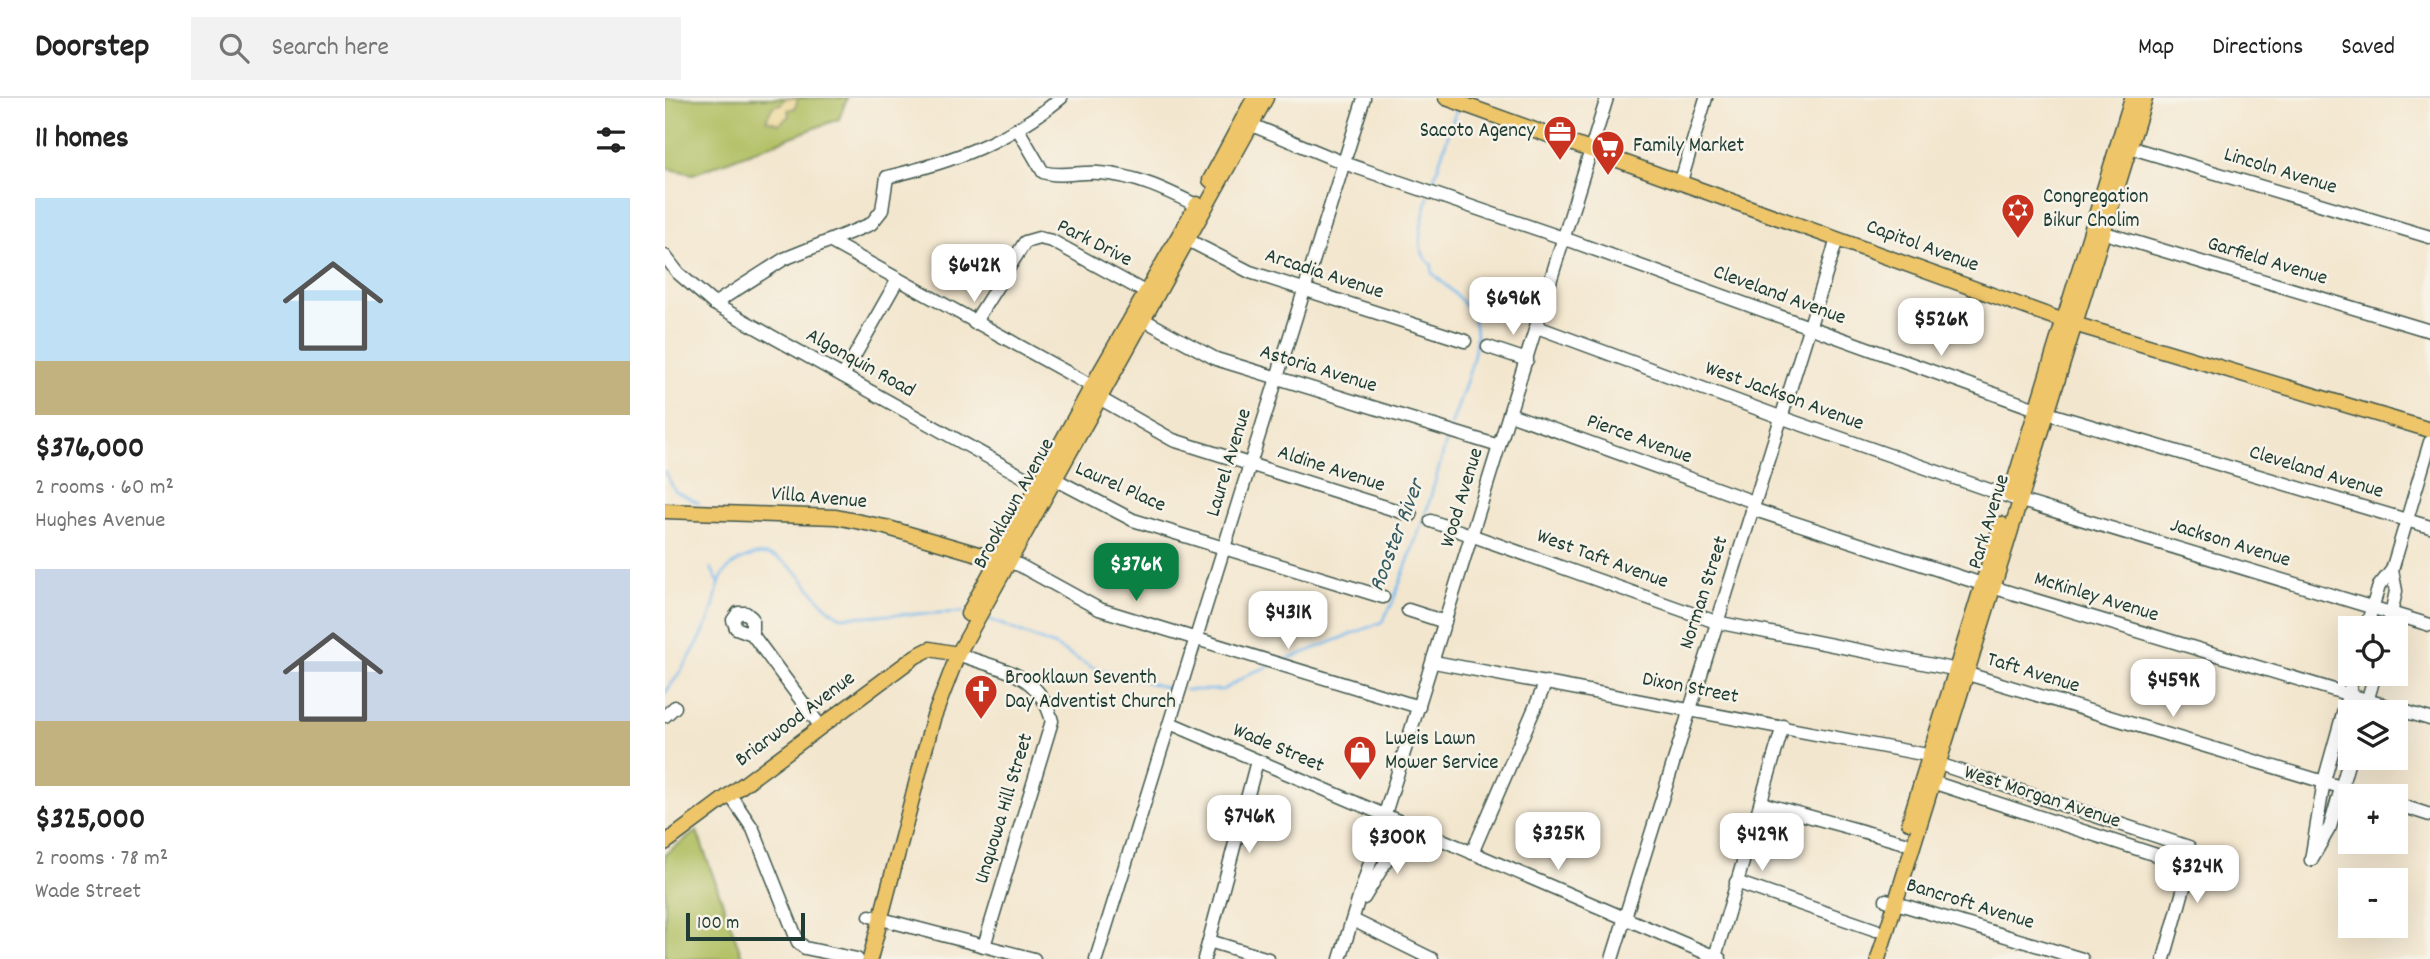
<!DOCTYPE html>
<meta charset="utf-8">
<style>
body{margin:0;font-family:Dekko,sans-serif;background:#f2f2f2;color:#222;height:100vh;display:flex;flex-direction:column;font-size:26px;white-space:nowrap}
*{box-sizing:border-box;margin:0}
p{font-size:23px;color:#767676}
.icon{flex:none;width:38px;height:38px;fill:none;stroke:currentColor;stroke-width:2;stroke-linecap:round;stroke-linejoin:round}
.map{position:relative;flex:1;overflow:hidden}
.side{display:flex;flex-direction:column;background:#fff;width:665px}
.side>*{flex:none}
.fabs{position:absolute;left:1673px;top:518px;display:grid;gap:14px}
.fabs a{display:grid;place-items:center;width:70px;height:70px;border-radius:0px;background:#fff;box-shadow:0 7px 28px #0002;font-size:35px}
.scale{position:absolute;left:21px;bottom:18px;width:119px;box-sizing:border-box;padding-left:7px;border:4px solid #1f3d34;border-top:0;font-size:19px;line-height:24px;white-space:nowrap;color:#1f3d34;-webkit-text-stroke:5px #f7f3e8;paint-order:stroke}
.price{position:absolute;translate:-50% -60px;padding:0 16px;border-radius:14px;background:#fff;color:#222;font-size:23px;line-height:46px;filter:drop-shadow(0 2px 4px #0008)}
.price::after{content:'';position:absolute;left:50%;top:42px;width:21px;height:16px;margin-left:-10px;background:inherit;clip-path:polygon(0 0,100% 0,50% 100%)}
.price.selected{background:#0b8043;color:#fff}
ul{padding:0;list-style:none}
li{display:grid;align-content:center;gap:14px;height:371px;padding:0 35px}
li span{display:grid;place-items:center;height:217px;border-radius:0px;color:#555}
li>.icon{margin-inline-start:auto}
span .icon{width:126px;height:126px;fill:#fffc;stroke-width:1}
li b{font-size:30px}
h2{display:flex;justify-content:space-between;align-items:center;height:84px;padding:0 35px;font-size:30px}
header{display:flex;align-items:center;gap:42px;box-sizing:border-box;height:98px;padding:0 35px;background:#fff;border-bottom:2px solid #e0e0e0}
header strong{font-size:33px}
nav{display:flex;gap:38px;margin-inline-start:auto;font-size:24px}
.search{width:490px;height:63px;background:#f2f2f2;display:flex;align-items:center;gap:18px;box-sizing:border-box;padding:0 24px;border-radius:0px;color:#767676;font-size:26px}
main{display:flex;flex:1;min-height:0}
.map>svg:first-child{display:block}
.green{fill:#b0bf62;stroke:#687e4b;stroke-width:2}
.sand{fill:#eeda9e;stroke:#868c69;stroke-width:2}
.lines{fill:none;stroke-linecap:round;stroke-linejoin:round}
.stream{stroke:#7abbef;stroke-width:2.5}
.minor-casing{stroke:#3f564b;stroke-width:15}
.major-casing{stroke:#3f564b;stroke-width:17}
.minor{stroke:#fff;stroke-width:12}
.major{stroke:#eec569;stroke-width:14}
.labels{text-anchor:middle;dominant-baseline:central;stroke-width:5;stroke-linejoin:round;paint-order:stroke}
.poi-label{font-size:21px;fill:#1f3d34;stroke:#f7f3e8;text-anchor:start}
.street-label{font-size:21px;fill:#1f3d34;stroke:#f7f3e8}
.water-label{font-size:23px;font-style:italic;fill:#365c63;stroke:#f7f3e8}
</style>
<header>
<strong>Doorstep</strong>
<div class="search"><svg class="icon" aria-label="search" viewBox="0 0 24 24"><circle cx="10" cy="10" r="6"/><path d="M15 15l6 6"/></svg>Search here</div>
<nav><a>Map</a><a>Directions</a><a>Saved</a></nav>
</header>
<main>
<section class="side">
<h2>11 homes<svg class="icon" aria-label="filters" viewBox="0 0 24 24"><path d="M4 7h16M4 17h16"/><circle cx="9" cy="7" r="2"/><circle cx="15" cy="17" r="2"/></svg></h2>
<ul>
<li><span style="background:linear-gradient(#bfe0f5 75%,#c2b280 0)"><svg class="icon" aria-label="home" viewBox="0 0 24 24"><path d="M3 11l9-7 9 7M6 9v11h12V9"/></svg></span><div><b>$376,000</b><p>2 rooms · 60 m²</p><p>Hughes Avenue</p></div></li>
<li><span style="background:linear-gradient(#c9d6e8 70%,#c2b280 0)"><svg class="icon" aria-label="home" viewBox="0 0 24 24"><path d="M3 11l9-7 9 7M6 9v11h12V9"/></svg></span><div><b>$325,000</b><p>2 rooms · 78 m²</p><p>Wade Street</p></div></li>
</ul>
</section>
<div class="map">
<svg width="1765" height="861" viewBox="0 0 1765 861">
<rect width="100%" height="100%" fill="#f7f3e8"/>
<filter id="ink" filterUnits="userSpaceOnUse"><feTurbulence type="fractalNoise" baseFrequency=".0143" numOctaves="2"/><feDisplacementMap in="SourceGraphic" scale="14" xChannelSelector="R" yChannelSelector="G"/><feConvolveMatrix kernelMatrix="1 2 1 2 8 2 1 2 1" color-interpolation-filters="sRGB"/></filter>
<filter id="wash" filterUnits="userSpaceOnUse"><feTurbulence type="fractalNoise" baseFrequency=".00686" numOctaves="4" result="noise"/><feDisplacementMap in="SourceGraphic" scale="28" xChannelSelector="R" yChannelSelector="G"/><feGaussianBlur stdDeviation="1.57" result="paint"/><feColorMatrix in="noise" values="0 0 0 0 0 0 0 0 0 0 0 0 0 0 0 0 0 1.4 0 .05"/><feComposite in="paint" operator="in"/></filter>
<g filter="url(#wash)">
<rect width="100%" height="100%" fill="#f3e6ce"/>
<g class="green">
<path d="M0 0H182L174 21 28 76 0 70Z"/>
<path d="M32 733 78 861H0V756Z"/>
</g>
<path class="sand" d="M120 0H133L130 10 123 12 124 18 114 26 101 22 108 8 116 6Z"/>
<g class="lines">
<g class="stream">
<path d="M766 90 792 10"/>
<path d="M763 99C758 121 746 152 767 167V175C782 189 802 203 809 224 818 249 794 302 786 328"/>
<path d="M0 374 10 393 34 405"/>
<path d="M46 470 54 485"/>
<path d="M318 519 390 548 426 569 510 592"/>
<path d="M618 563 717 524 727 506 763 408 783 338"/>
<path d="M520 592H558L586 575 605 568"/>
<path d="M0 595C16 574 31 551 42 527 57 495 45 473 83 459 94 455 104 456 114 461 140 475 150 505 176 519L298 514"/>
</g>
</g>
</g>
<g filter="url(#ink)">
<g class="lines">
<defs>
<g id="minor">
<path d="M577 23 679 65 898 140 1382 315 1765 429"/>
<path d="M354 33 378 74C395 80 416 73 434 75 472 77 505 94 539 111"/>
<path d="M1457 47 1765 139"/>
<path d="M1016 83 1041 0"/>
<path d="M1430 132 1765 233"/>
<path d="M515 138 585 174 800 243"/>
<path d="M166 144 434 292"/>
<path d="M0 158 13 175 49 206 382 392"/>
<path d="M49 206 119 161 206 126 217 112 222 79C287 64 344 43 396 0"/>
<path d="M470 217 551 261 834 348"/>
<path d="M309 225 360 144 374 140 387 143 489 199"/>
<path d="M872 229 1115 319 1353 402 1765 527"/>
<path d="M823 249 862 262"/>
<path d="M178 278 233 181"/>
<path d="M427 296 508 342 746 417"/>
<path d="M845 316 1089 404"/>
<path d="M384 378 468 422 718 499"/>
<path d="M1087 411 1317 486 1765 621"/>
<path d="M766 423 1051 524 1283 570 1705 698"/>
<path d="M342 464 354 467 434 511 754 609"/>
<path d="M743 512 780 524"/>
<path d="M1701 530 1714 488 1727 472 1765 344"/>
<path d="M1723 530 1731 493 1727 472"/>
<path d="M87 536V520L81 515H73L68 522 71 530 87 536 156 629"/>
<path d="M293 556C336 573 373 572 387 623L319 848"/>
<path d="M769 564 1257 656 1280 668 1524 749 1525 768 1499 861"/>
<path d="M1699 614 1710 576"/>
<path d="M0 618 10 609"/>
<path d="M505 625 1055 861"/>
<path d="M1685 659 1665 729 1646 762 1659 683 1689 576"/>
<path d="M1261 682 1525 768"/>
<path d="M65 697 88 731 133 844 140 850 192 861"/>
<path d="M1096 705 1247 747"/>
<path d="M1731 706 1765 717"/>
<path d="M807 755 881 584"/>
<path d="M1071 784 1211 832"/>
<path d="M699 800 743 727"/>
<path d="M1221 802 1417 861"/>
<path d="M205 818 369 861"/>
<path d="M688 822 767 861"/>
<path d="M544 843 603 861"/>
<path d="M1050 859 1118 628"/>
<path d="M431 861 699 0"/>
<path d="M539 861 592 663"/>
<path d="M675 861 942 0"/>
<path d="M947 861 1172 141"/>
</g>
<g id="major">
<path d="M781 0 1399 223 1765 332"/>
<path d="M545 82 589 0"/>
<path d="M1345 397 1467 0"/>
<path d="M0 413 171 419 220 429 337 463"/>
<path d="M303 516 427 288 532 106"/>
<path d="M1244 724 1336 426"/>
<path d="M0 745 251 558 265 551 293 556"/>
<path d="M205 861 268 621 293 556 601 0"/>
<path d="M1213 861 1480 0"/>
</g>
</defs>
<use href="#minor" class="minor-casing"/>
<use href="#major" class="major-casing"/>
<use href="#minor" class="minor"/>
<use href="#major" class="major"/>
</g>
</g>
<defs>
<symbol id="office-pin" viewBox="-11 -11 22 30"><path d="M0 17L-7.5 6A9.5 9.5 0 1 1 7.5 6Z" fill="#c8321e" stroke="#f7f3e8"/><path d="M-6-3h4V-5.5h4V-3h4V5H-6ZM-1-4.5V-3h2v-1.5ZM-6 0V1H6V0Z" fill="#fff"/></symbol>
<symbol id="supermarket-pin" viewBox="-11 -11 22 30"><path d="M0 17L-7.5 6A9.5 9.5 0 1 1 7.5 6Z" fill="#c8321e" stroke="#f7f3e8"/><path d="M-6-5.5h2.5l.6 2H6L4.5 2H-2.5L-4.4-4H-6ZM-1.5 3.2a1.3 1.3 0 1 0 .1 0ZM3 3.2a1.3 1.3 0 1 0 .1 0Z" fill="#fff"/></symbol>
<symbol id="synagogue-pin" viewBox="-11 -11 22 30"><path d="M0 17L-7.5 6A9.5 9.5 0 1 1 7.5 6Z" fill="#c8321e" stroke="#f7f3e8"/><path d="M0-6.5L5.6 3.2H-5.6ZM0 6.5L5.6-3.2H-5.6Z" fill="#fff"/></symbol>
<symbol id="church-pin" viewBox="-11 -11 22 30"><path d="M0 17L-7.5 6A9.5 9.5 0 1 1 7.5 6Z" fill="#c8321e" stroke="#f7f3e8"/><path d="M-1.2-6h2.4v3.5h3.3v2.4h-3.3V6h-2.4V-.1h-3.3v-2.4h3.3Z" fill="#fff"/></symbol>
<symbol id="shop-pin" viewBox="-11 -11 22 30"><path d="M0 17L-7.5 6A9.5 9.5 0 1 1 7.5 6Z" fill="#c8321e" stroke="#f7f3e8"/><path d="M-5-2.5h2.3a2.7 3.5 0 0 1 5.4 0H5L5.5 6h-11ZM-1.5-2.5h3a1.5 2.3 0 0 0-3 0Z" fill="#fff"/></symbol>
</defs>
<g fill-rule="evenodd">
<use href="#office-pin" x="876" y="15" width="38" height="52"/>
<use href="#supermarket-pin" x="924" y="30" width="38" height="52"/>
<use href="#synagogue-pin" x="1334" y="93" width="38" height="52"/>
<use href="#church-pin" x="297" y="574" width="38" height="52"/>
<use href="#shop-pin" x="676" y="635" width="38" height="52"/>
</g>
<g class="labels">
<g class="poi-label">
<text x="870" y="34" text-anchor="end">Sacoto Agency</text>
<text x="968" y="49">Family Market</text>
<text x="1378" y="100">Congregation<tspan x="1378" dy="24">Bikur Cholim</tspan></text>
<text x="340" y="581">Brooklawn Seventh<tspan x="340" dy="24">Day Adventist Church</tspan></text>
<text x="720" y="642">Lweis Lawn<tspan x="720" dy="24">Mower Service</tspan></text>
</g>
<g class="street-label">
<text transform="translate(1615 74) rotate(17)">Lincoln Avenue</text>
<text transform="translate(429 146) rotate(27)">Park Drive</text>
<text transform="translate(1257 149) rotate(20)">Capitol Avenue</text>
<text transform="translate(1602 164) rotate(17)">Garfield Avenue</text>
<text transform="translate(659 177) rotate(18)">Arcadia Avenue</text>
<text transform="translate(1114 198) rotate(20)">Cleveland Avenue</text>
<text transform="translate(195 266) rotate(29)">Algonquin Road</text>
<text transform="translate(653 272) rotate(17)">Astoria Avenue</text>
<text transform="translate(1119 299) rotate(20)">West Jackson Avenue</text>
<text transform="translate(974 342) rotate(20)">Pierce Avenue</text>
<text transform="translate(565 365) rotate(-73)">Laurel Avenue</text>
<text transform="translate(666 372) rotate(18)">Aldine Avenue</text>
<text transform="translate(1651 375) rotate(17)">Cleveland Avenue</text>
<text transform="translate(455 390) rotate(24)">Laurel Place</text>
<text transform="translate(798 400) rotate(-73)">Wood Avenue</text>
<text transform="translate(154 401) rotate(5)">Villa Avenue</text>
<text transform="translate(350 406) rotate(-61)">Brooklawn Avenue</text>
<text transform="translate(1325 424) rotate(-73)">Park Avenue</text>
<text transform="translate(1565 446) rotate(17)">Jackson Avenue</text>
<text transform="translate(937 462) rotate(20)">West Taft Avenue</text>
<text transform="translate(1040 495) rotate(-72)">Norman Street</text>
<text transform="translate(1431 500) rotate(17)">McKinley Avenue</text>
<text transform="translate(1368 576) rotate(17)">Taft Avenue</text>
<text transform="translate(1025 591) rotate(11)">Dixon Street</text>
<text transform="translate(131 622) rotate(-37)">Briarwood Avenue</text>
<text transform="translate(613 651) rotate(23)">Wade Street</text>
<text transform="translate(1377 700) rotate(18)">West Morgan Avenue</text>
<text transform="translate(340 711) rotate(-73)">Unquowa Hill Street</text>
<text transform="translate(1305 807) rotate(17)">Bancroft Avenue</text>
</g>
<g class="water-label">
<text transform="translate(733 438) rotate(-69)">Rooster River</text>
</g>
</g>
</svg>
<div class="fabs">
<a><svg class="icon" aria-label="locate" viewBox="0 0 24 24"><circle cx="12" cy="12" r="6"/><path d="M12 2v4M12 18v4M2 12h4M18 12h4"/></svg></a>
<a><svg class="icon" aria-label="layers" viewBox="0 0 24 24"><path d="M12 4l9 5-9 5-9-5zM3 14l9 5 9-5"/></svg></a>
<a>+</a>
<a>−</a>
</div>
<div class="scale">100 m</div>
<b class="price" style="left:309px;top:206px">$642K</b>
<b class="price" style="left:848px;top:239px">$696K</b>
<b class="price" style="left:1276px;top:260px">$526K</b>
<b class="price selected" style="left:471px;top:505px">$376K</b>
<b class="price" style="left:623px;top:553px">$431K</b>
<b class="price" style="left:1508px;top:621px">$459K</b>
<b class="price" style="left:584px;top:757px">$746K</b>
<b class="price" style="left:893px;top:774px">$325K</b>
<b class="price" style="left:1097px;top:775px">$429K</b>
<b class="price" style="left:732px;top:778px">$300K</b>
<b class="price" style="left:1532px;top:807px">$324K</b>
</div>
</main>
